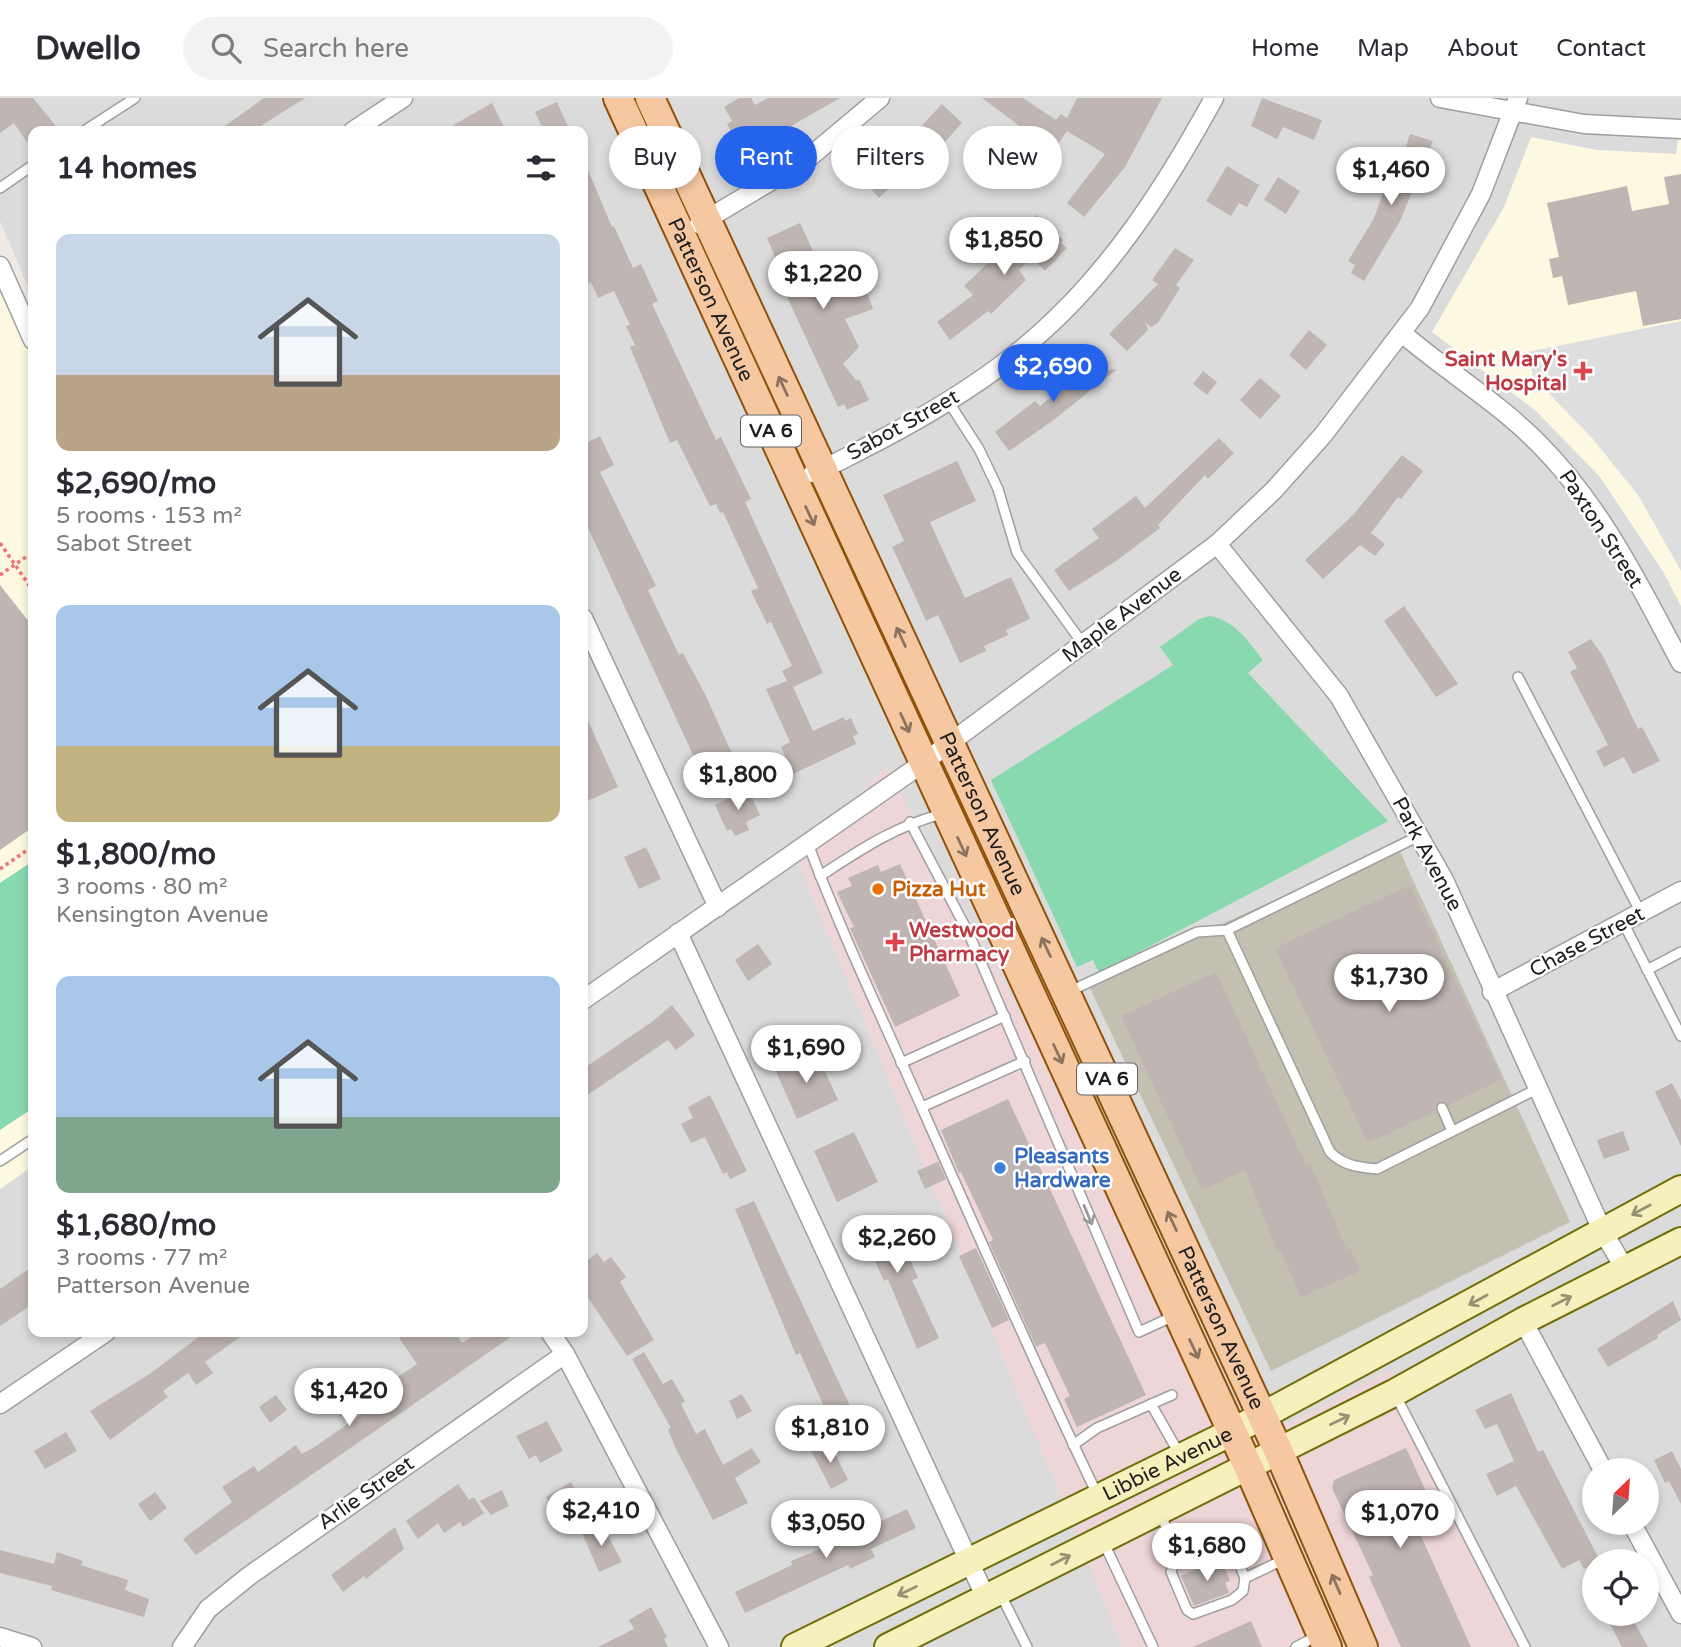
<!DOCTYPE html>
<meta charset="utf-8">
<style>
body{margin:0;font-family:"Varela Round",sans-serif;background:#f2f2f3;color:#2b2b33;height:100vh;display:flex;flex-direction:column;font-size:26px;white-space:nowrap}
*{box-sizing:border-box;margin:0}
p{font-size:23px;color:#7c7c81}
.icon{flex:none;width:38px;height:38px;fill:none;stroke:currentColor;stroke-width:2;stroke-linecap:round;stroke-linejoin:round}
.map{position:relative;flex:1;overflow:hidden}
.details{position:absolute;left:28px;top:28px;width:560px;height:1211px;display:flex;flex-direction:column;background:#fff;border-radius:14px;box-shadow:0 4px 10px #0003}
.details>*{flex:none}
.top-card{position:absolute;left:609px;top:28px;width:665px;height:63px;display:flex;gap:14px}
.needle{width:46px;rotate:25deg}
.controls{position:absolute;left:1582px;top:1360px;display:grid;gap:14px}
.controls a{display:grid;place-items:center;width:77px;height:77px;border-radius:50%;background:#fff;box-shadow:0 4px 10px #0003;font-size:35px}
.price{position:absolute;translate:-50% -60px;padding:0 16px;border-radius:24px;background:#fff;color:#222;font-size:23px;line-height:46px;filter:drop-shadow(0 2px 4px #0008)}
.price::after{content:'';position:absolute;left:50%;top:42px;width:21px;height:16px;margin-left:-10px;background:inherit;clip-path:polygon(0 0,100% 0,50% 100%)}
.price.active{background:#2563eb;color:#fff}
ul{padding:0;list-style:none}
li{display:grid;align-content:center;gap:14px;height:371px;padding:0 28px}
li span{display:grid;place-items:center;height:217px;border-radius:14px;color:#555}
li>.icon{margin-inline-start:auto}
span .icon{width:126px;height:126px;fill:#fffc;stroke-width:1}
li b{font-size:30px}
h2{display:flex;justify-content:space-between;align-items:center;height:84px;padding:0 28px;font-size:30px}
.pill{padding:0 24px;border-radius:32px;background:#fff;box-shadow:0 4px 10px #0003;font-size:24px;line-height:63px}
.pill.active{background:#2563eb;color:#fff}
header{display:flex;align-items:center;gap:42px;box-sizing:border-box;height:98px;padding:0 35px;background:#fff;border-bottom:2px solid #e1e1e2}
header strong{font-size:33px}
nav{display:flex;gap:38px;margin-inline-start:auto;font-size:24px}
.search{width:490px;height:63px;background:#f2f2f3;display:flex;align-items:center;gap:18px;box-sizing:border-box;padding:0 24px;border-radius:38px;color:#7c7c81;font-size:26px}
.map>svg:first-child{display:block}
.residential{fill:#dcdbdb;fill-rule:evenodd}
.commercial{fill:#eed5d7}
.education{fill:#fdf9e0}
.construction{fill:#c3c0b1}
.pitch{fill:#88d9b0}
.parking{fill:#dedede}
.building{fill:#bfb5b2}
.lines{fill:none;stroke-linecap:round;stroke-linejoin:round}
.lane-casing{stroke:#9f9f9f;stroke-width:12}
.street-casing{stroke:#9f9f9f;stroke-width:21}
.secondary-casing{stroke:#6f6e0b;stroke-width:30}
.primary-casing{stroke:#8f5209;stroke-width:32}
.path{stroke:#f17376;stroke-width:3.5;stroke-dasharray:3.5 3.5;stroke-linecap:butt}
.lane{stroke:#fff;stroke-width:9}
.street{stroke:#fff;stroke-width:18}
.secondary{stroke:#f6f1bc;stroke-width:26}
.primary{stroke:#f6c8a2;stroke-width:28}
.oneway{stroke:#8a7360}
.oneway2{stroke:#959275}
.oneway3{stroke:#9a9a9a}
.health-dot{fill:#e0444e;stroke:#fff;stroke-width:2.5}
.food-dot{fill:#e8710a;stroke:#fff;stroke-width:2.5}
.shop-dot{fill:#3f7fe0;stroke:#fff;stroke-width:2.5}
.labels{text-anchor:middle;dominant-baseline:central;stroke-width:5;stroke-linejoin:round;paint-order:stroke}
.shield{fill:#fff;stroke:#626262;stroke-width:2}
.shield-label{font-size:19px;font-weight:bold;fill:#1e1e1e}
.street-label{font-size:21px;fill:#1e1e1e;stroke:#fff}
.health-label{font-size:21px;font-weight:bold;fill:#be3a42;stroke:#fff;text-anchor:end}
.food-label{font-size:21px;font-weight:bold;fill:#c56008;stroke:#fff;text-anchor:start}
.shop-label{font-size:21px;font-weight:bold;fill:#366cbe;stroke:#fff;text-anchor:start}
</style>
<header>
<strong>Dwello</strong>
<div class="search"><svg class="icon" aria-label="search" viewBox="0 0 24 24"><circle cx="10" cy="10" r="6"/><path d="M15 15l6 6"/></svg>Search here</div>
<nav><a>Home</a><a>Map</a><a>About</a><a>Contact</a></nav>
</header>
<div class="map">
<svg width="1681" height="1549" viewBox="0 0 1681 1549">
<rect width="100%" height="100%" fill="#efeae5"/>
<path class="residential" d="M0 0H1681V1549H1527L1256 1344 886 670 796 758 1123 1549H0V1091L33 1068V1234H583V33H33V200L0 123ZM1594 1372H1647V1424H1594ZM1594 1463H1647V1516H1594Z"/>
<path class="commercial" d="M886 669 1255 1343 1390 1272 1527 1549H1123L796 758Z"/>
<g class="education">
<path d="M1681 19V508L1664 475 1600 379 1536 313 1432 234 1504 109 1531 39 1597 52 1676 56Z"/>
<path d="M0 189 29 253 33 251V1068L0 1091Z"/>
</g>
<path class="construction" d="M1397 747 1570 1124 1271 1273 1088 886Z"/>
<g class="pitch">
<path d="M1210 518C1235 523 1248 543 1263 562L1248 575 1388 723 1099 875 1093 862 1077 869 991 682 1173 567 1160 549 1199 521Z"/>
<path d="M33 763V1010L0 1032V785Z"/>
</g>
<path class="parking" d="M1681 223V473L1638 397 1592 340 1533 279 1528 254Z"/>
<g class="building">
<path d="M0 0H33L60 33H33V53L14 25 0 35Z"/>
<path d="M264 0H305L253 33H218Z"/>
<path d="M739 0H751L755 7 768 0H840L770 40 776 52 755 65 747 50 742 53 727 26 732 23 724 9Z"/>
<path d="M982 0H1023L1056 22 1061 16 1067 20 1077 0H1162L1125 69 1084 119 1067 105 1105 56 1067 33 1053 53Z"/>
<path d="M1262 0 1322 22 1314 42 1283 29 1277 41 1251 28Z"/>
<path d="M557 4 570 33H544L535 14Z"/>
<path d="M492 5 506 33H443Z"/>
<path d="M942 6 962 25 932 58 911 39Z"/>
<path d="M1410 36 1433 43 1400 123 1364 183 1351 175 1355 167 1348 163 1373 122 1387 86 1393 89Z"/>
<path d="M876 56 899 81 879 100 856 75Z"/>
<path d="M583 60 612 129 614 128 633 170 641 166 658 203 652 206 716 342 721 339 751 401 745 404 823 575 793 589 813 633 844 619 845 623 851 620 858 636 853 638 856 646 793 676 781 649 790 644 766 591 787 583 782 573 792 568 771 524 767 526 751 493 758 490 723 414 720 415 716 406 710 408 677 342 670 345 630 249 635 247 626 228 630 227 614 193 598 200 591 184 583 188Z"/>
<path d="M1227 68 1259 87 1247 109 1239 105 1231 118 1206 103Z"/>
<path d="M1681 76V221L1643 228 1636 193 1568 207 1562 178 1553 180 1549 161 1559 159 1547 105 1627 88 1632 113 1669 106 1664 79Z"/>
<path d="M1278 79 1300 93 1286 116 1264 102Z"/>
<path d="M1036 117 1063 142 1061 145 1067 150 1045 173 1032 160 1019 172 1026 182 991 216 988 213 950 242 937 224 973 197 964 188 993 160 1002 168 1024 147 1016 138Z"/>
<path d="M800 125 826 181 852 170 859 185 863 183 873 211 845 221 859 249 843 266 857 283 859 281 869 302 847 312 844 306 838 309 801 229 780 184 785 182 767 140Z"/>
<path d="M1175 150 1194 162 1176 187 1180 190 1158 225 1151 229 1146 225 1148 232 1127 253 1109 236 1158 186 1152 182Z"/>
<path d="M1309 232 1327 247 1306 272 1289 257Z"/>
<path d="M1088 258 1100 273 1117 271 1055 321 1009 353 995 334 1035 303 1040 308 1067 286 1062 279Z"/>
<path d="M1203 273 1217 284 1207 297 1193 286Z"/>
<path d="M1260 280 1281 298 1260 321 1240 302Z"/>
<path d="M583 337 586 345 600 338 614 367 600 374 656 488 648 492 679 557 683 555 705 596 733 658 701 674 583 419Z"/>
<path d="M1219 340 1234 355 1208 381 1205 377 1158 427 1160 430 1116 463 1069 493 1054 472 1099 440 1092 431 1136 398 1145 410Z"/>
<path d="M1402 357 1423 373 1401 401 1398 399 1371 435 1385 446 1375 458 1360 447 1323 481 1305 462 1354 416Z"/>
<path d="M957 363 976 403 930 424 944 455 965 500 1011 479 1030 521 1006 532 1008 537 984 548 986 553 960 565 938 517 926 523 915 498 892 449 904 443 883 397Z"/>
<path d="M0 487 33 529V729L0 752Z"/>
<path d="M1404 508 1458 586 1436 599 1384 523Z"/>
<path d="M1591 541 1603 558 1638 631 1642 629 1660 663 1633 676 1624 659 1604 669 1596 653 1608 647 1570 574 1577 570 1568 554Z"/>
<path d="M583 612 618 689 583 705Z"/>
<path d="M748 691 760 717 746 724 749 732 735 738 731 731 727 733 715 707Z"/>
<path d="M646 749 661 781 639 791 624 759Z"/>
<path d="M900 766 960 898 895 929 850 830 854 829 837 794 852 788 848 780 878 767 881 774Z"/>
<path d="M1410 787 1502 981 1448 1007 1439 1004 1436 1013 1368 1045 1275 850Z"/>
<path d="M758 846 772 866 748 883 735 862Z"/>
<path d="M1216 874 1306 1067 1310 1065 1347 1152 1350 1150 1360 1173 1301 1199 1281 1154 1278 1155 1245 1072 1202 1092 1121 918Z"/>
<path d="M672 907 695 937 676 952 668 942 583 1000V971L653 923Z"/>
<path d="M816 953 838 1002 797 1021 775 971Z"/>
<path d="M1672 985 1681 1002V1048L1655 994Z"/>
<path d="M710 997 747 1073 730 1081 727 1074 723 1076 705 1039 691 1045 681 1026 693 1020 688 1009Z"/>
<path d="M1008 1001 1146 1297 1077 1329 1064 1301 1070 1298 1045 1245 1036 1249 989 1144 993 1142 961 1074 959 1075 941 1032Z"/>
<path d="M1623 1033 1630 1052 1604 1061 1597 1042Z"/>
<path d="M854 1034 878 1084 837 1104 814 1053Z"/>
<path d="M938 1064 946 1081 925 1091 917 1073Z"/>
<path d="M754 1103 865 1340 843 1351 800 1255 796 1257 735 1111Z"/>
<path d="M891 1116 918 1180 912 1182 939 1240 917 1251 888 1181 884 1183 870 1152 861 1156 851 1135Z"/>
<path d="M976 1150 1009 1222 992 1230 959 1158Z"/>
<path d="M597 1155 604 1164 611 1159 626 1179 620 1184 654 1242 627 1258 583 1192V1166Z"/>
<path d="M33 1168V1206L0 1228V1191Z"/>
<path d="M1673 1203 1681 1222 1657 1237 1658 1240 1608 1269 1597 1251Z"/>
<path d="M205 1234H247L205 1264 213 1275 196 1287 188 1275 163 1293 168 1299 110 1342 90 1313 151 1275Z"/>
<path d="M407 1234H455L462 1245 479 1234H518L196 1457 183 1441 232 1404 222 1389 254 1368 258 1374 296 1347 302 1356 316 1348 378 1305 372 1297 417 1266 399 1240Z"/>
<path d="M644 1254 663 1286 672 1281 685 1303 681 1306 696 1336 705 1331 723 1367 752 1350 761 1364 735 1380 748 1405 713 1422 676 1351 668 1331 671 1330 632 1261Z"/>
<path d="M1511 1295 1538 1354 1543 1352 1600 1463 1584 1471 1579 1462 1562 1471 1516 1388 1497 1398 1486 1376 1514 1363 1497 1326 1485 1331 1475 1312Z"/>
<path d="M742 1296 752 1313 737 1321 729 1303Z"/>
<path d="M276 1297 287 1312 270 1325 259 1309Z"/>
<path d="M547 1323 563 1353 540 1365 536 1357 529 1361 516 1338Z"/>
<path d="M66 1334 77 1353 45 1371 34 1353Z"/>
<path d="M829 1343 848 1382 831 1391 811 1352Z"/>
<path d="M1406 1350 1442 1428 1421 1438 1471 1549H1401L1369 1479 1373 1477 1332 1390 1334 1382Z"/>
<path d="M1672 1353 1681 1371V1406L1669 1383 1665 1385 1654 1362Z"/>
<path d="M571 1384 588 1419 567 1429 565 1425 560 1428 546 1399Z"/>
<path d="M458 1386 469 1402 474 1399 484 1415 463 1429 460 1424 444 1435 438 1425 418 1441 406 1423Z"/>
<path d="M502 1392 509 1408 491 1417 480 1403Z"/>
<path d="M155 1394 167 1410 150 1423 138 1406Z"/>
<path d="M907 1411 916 1430 871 1451 875 1459 850 1471 848 1467 745 1515 735 1494 792 1467 791 1463 837 1444 834 1437 858 1425 862 1432Z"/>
<path d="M602 1427 622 1464 599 1474 582 1435Z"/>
<path d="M395 1429 404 1451 366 1481 364 1478 343 1494 331 1477Z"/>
<path d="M0 1452 54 1466 57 1454 83 1463 81 1467 128 1482 125 1492 149 1501 144 1519 51 1492 52 1488 0 1475Z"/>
<path d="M1221 1461 1230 1483 1225 1485 1229 1495 1194 1508 1181 1478Z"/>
<path d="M651 1509 667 1539 664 1541 668 1549H598L634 1531 629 1522Z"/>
<path d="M1605 1516H1630L1648 1549H1622Z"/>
<path d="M1251 1523 1262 1549H1193Z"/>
</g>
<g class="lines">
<defs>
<g id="lane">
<path d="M84 33 135 0"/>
<path d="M0 90 33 67"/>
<path d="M948 303 979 351 998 391 1017 455 1083 546"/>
<path d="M1518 579 1641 815"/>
<path d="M910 724 969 836 1139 1234 1176 1217"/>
<path d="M808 746C843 839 886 928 926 1019 982 1145 1037 1272 1097 1396"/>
<path d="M820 778C860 752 895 728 942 716"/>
<path d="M1623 824 1681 938"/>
<path d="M1227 832 1330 1054C1344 1068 1358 1069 1377 1071L1537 991"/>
<path d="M1647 872 1681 854"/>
<path d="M1068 894 1197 834 1227 832 1419 738"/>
<path d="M901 965 1005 918"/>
<path d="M922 1009 1025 963"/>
<path d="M1442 1010 1452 1033"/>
<path d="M0 1063 33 1041"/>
<path d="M1396 1298 1525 1549"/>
<path d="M1151 1306 1180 1357"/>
<path d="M1073 1347 1097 1330 1172 1297"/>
<path d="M1160 1414 1177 1458 1227 1436 1245 1480 1285 1461"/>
<path d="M1103 1443 1153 1549"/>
<path d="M1177 1458 1171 1474 1187 1512 1193 1516 1232 1502 1243 1493 1245 1480"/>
<path d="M1000 1495 1027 1549"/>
<path d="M1296 1549 1319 1537"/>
</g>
<g id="street">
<path d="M1440 0 1584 26 1681 31"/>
<path d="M353 33 403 0"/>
<path d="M699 126 806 62 880 0"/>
<path d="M0 168 33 242"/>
<path d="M1402 235C1446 273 1498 304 1539 346 1601 408 1640 488 1681 565"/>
<path d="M813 375C836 366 858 353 880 342 935 313 990 280 1036 239 1111 174 1167 86 1214 0"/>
<path d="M1217 446 1339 598 1444 782 1602 1132 1625 1171"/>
<path d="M583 520 718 809"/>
<path d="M678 835 986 1500"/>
<path d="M1492 894 1681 793"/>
<path d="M583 902 923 665 1217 446 1274 392 1323 337 1420 210 1481 96 1518 0"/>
<path d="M1523 1223 1603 1372"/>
<path d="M550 1234 565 1256 719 1549"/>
<path d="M0 1306 106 1234"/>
<path d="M1631 1424 1681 1516"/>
<path d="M0 1539 32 1549"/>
<path d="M182 1549 208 1511 249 1478 565 1256"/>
</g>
<g id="secondary">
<path id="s1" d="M795 1549 1232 1334 1681 1091"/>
<path d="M888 1549 1394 1295 1523 1223 1681 1143"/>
</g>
<g id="primary">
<path id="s2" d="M618 0 1248 1368 1327 1549"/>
<path id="s3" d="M650 0 1278 1352 1363 1549"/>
</g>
</defs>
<use href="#lane" class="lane-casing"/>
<use href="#street" class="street-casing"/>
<use href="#secondary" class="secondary-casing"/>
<use href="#primary" class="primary-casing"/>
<g class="path">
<path d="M0 445 33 493"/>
<path d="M0 477 33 454"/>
<path d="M0 771 33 748"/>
</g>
<use href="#lane" class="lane"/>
<use href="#street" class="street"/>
<use href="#secondary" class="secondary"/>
<use href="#primary" class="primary"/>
</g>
<defs><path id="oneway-shaft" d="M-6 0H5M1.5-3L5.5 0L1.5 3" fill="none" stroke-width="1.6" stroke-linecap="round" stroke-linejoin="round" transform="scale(1.75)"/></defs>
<g class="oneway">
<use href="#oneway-shaft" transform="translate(783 288) rotate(-115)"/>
<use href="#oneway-shaft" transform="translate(810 418) rotate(65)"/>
<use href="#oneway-shaft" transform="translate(901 539) rotate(-115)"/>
<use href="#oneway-shaft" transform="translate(905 625) rotate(65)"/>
<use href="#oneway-shaft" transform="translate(962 749) rotate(65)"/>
<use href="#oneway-shaft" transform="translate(1046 849) rotate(-115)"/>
<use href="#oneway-shaft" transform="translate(1058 956) rotate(65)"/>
<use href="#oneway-shaft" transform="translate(1172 1123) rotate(-115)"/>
<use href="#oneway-shaft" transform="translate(1194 1251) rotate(65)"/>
<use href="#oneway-shaft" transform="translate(1336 1486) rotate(-113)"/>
</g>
<g class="oneway2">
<use href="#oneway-shaft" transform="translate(1641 1112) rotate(152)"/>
<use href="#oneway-shaft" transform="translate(1478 1202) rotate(151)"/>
<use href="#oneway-shaft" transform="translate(1562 1203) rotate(-27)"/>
<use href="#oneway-shaft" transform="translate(1340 1322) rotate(-26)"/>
<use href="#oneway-shaft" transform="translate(1061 1462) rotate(-27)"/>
<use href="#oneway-shaft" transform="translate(907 1493) rotate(154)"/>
</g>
<use class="oneway3" href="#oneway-shaft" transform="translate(1088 1117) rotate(67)"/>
<g class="health-dot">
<path d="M1579.5 262.5h7v7h7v7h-7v7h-7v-7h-7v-7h7z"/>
<path d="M891.5 833.5h7v7h7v7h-7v7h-7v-7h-7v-7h7z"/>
</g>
<circle class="food-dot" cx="878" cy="791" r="7"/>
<circle class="shop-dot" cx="1000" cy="1070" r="7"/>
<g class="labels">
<g class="shield">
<rect x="741" y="317.5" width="60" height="31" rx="5"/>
<rect x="1077" y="965.5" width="60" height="31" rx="5"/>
</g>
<g class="shield-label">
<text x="771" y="333">VA 6</text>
<text x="1107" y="981">VA 6</text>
</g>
<g class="street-label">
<text stroke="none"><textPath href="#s2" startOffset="222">Patterson Avenue</textPath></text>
<text transform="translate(903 327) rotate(-29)">Sabot Street</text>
<text transform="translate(1601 431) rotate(57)">Paxton Street</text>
<text transform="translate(1122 517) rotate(-37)">Maple Avenue</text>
<text stroke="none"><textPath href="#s3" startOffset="789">Patterson Avenue</textPath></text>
<text transform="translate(1427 756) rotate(62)">Park Avenue</text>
<text transform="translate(1587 844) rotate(-28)">Chase Street</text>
<text stroke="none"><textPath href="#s3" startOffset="1356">Patterson Avenue</textPath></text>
<text stroke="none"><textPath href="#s1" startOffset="415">Libbie Avenue</textPath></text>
<text transform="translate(366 1395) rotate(-35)">Arlie Street</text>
</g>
<g class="health-label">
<text x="1567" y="261">Saint Mary's<tspan x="1567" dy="24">Hospital</tspan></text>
<text x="909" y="832" text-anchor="start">Westwood<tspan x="909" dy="24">Pharmacy</tspan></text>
</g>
<g class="food-label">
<text x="892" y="791">Pizza Hut</text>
</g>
<g class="shop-label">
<text x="1014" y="1058">Pleasants<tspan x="1014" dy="24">Hardware</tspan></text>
</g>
</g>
</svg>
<div class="controls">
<a><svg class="needle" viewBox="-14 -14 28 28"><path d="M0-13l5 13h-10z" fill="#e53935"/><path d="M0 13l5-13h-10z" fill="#7c7c81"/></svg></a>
<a><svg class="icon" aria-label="locate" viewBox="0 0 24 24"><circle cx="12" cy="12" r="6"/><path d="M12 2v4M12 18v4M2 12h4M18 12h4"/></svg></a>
</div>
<b class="price" style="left:1391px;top:109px">$1,460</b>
<b class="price" style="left:1004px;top:179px">$1,850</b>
<b class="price" style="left:823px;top:213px">$1,220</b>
<b class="price active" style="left:1053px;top:306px">$2,690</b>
<b class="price" style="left:738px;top:714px">$1,800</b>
<b class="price" style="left:1389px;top:916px">$1,730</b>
<b class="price" style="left:806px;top:987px">$1,690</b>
<b class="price" style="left:897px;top:1177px">$2,260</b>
<b class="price" style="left:349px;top:1330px">$1,420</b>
<b class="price" style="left:830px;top:1367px">$1,810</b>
<b class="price" style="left:601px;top:1450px">$2,410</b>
<b class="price" style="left:1400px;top:1452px">$1,070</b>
<b class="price" style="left:826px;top:1462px">$3,050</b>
<b class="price" style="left:1207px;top:1485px">$1,680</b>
<div class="top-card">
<a class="pill">Buy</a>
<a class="pill active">Rent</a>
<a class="pill">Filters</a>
<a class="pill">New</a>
</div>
<section class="details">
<h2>14 homes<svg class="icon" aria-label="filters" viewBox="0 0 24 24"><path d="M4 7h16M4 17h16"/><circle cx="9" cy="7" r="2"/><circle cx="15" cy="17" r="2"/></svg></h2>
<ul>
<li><span style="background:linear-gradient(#c9d6e8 65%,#b9a48a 0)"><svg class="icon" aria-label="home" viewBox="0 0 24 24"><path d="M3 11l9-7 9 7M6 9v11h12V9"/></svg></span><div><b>$2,690/mo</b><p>5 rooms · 153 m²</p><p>Sabot Street</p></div></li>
<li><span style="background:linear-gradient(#a9c7e8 65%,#c2b280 0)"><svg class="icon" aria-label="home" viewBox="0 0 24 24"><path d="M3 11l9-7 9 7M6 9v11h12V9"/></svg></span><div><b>$1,800/mo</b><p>3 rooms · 80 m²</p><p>Kensington Avenue</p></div></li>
<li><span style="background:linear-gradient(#a9c7e8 65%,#7fa58c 0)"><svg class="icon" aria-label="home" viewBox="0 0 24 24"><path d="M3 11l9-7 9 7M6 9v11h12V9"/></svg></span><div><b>$1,680/mo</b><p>3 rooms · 77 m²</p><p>Patterson Avenue</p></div></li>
</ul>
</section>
</div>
